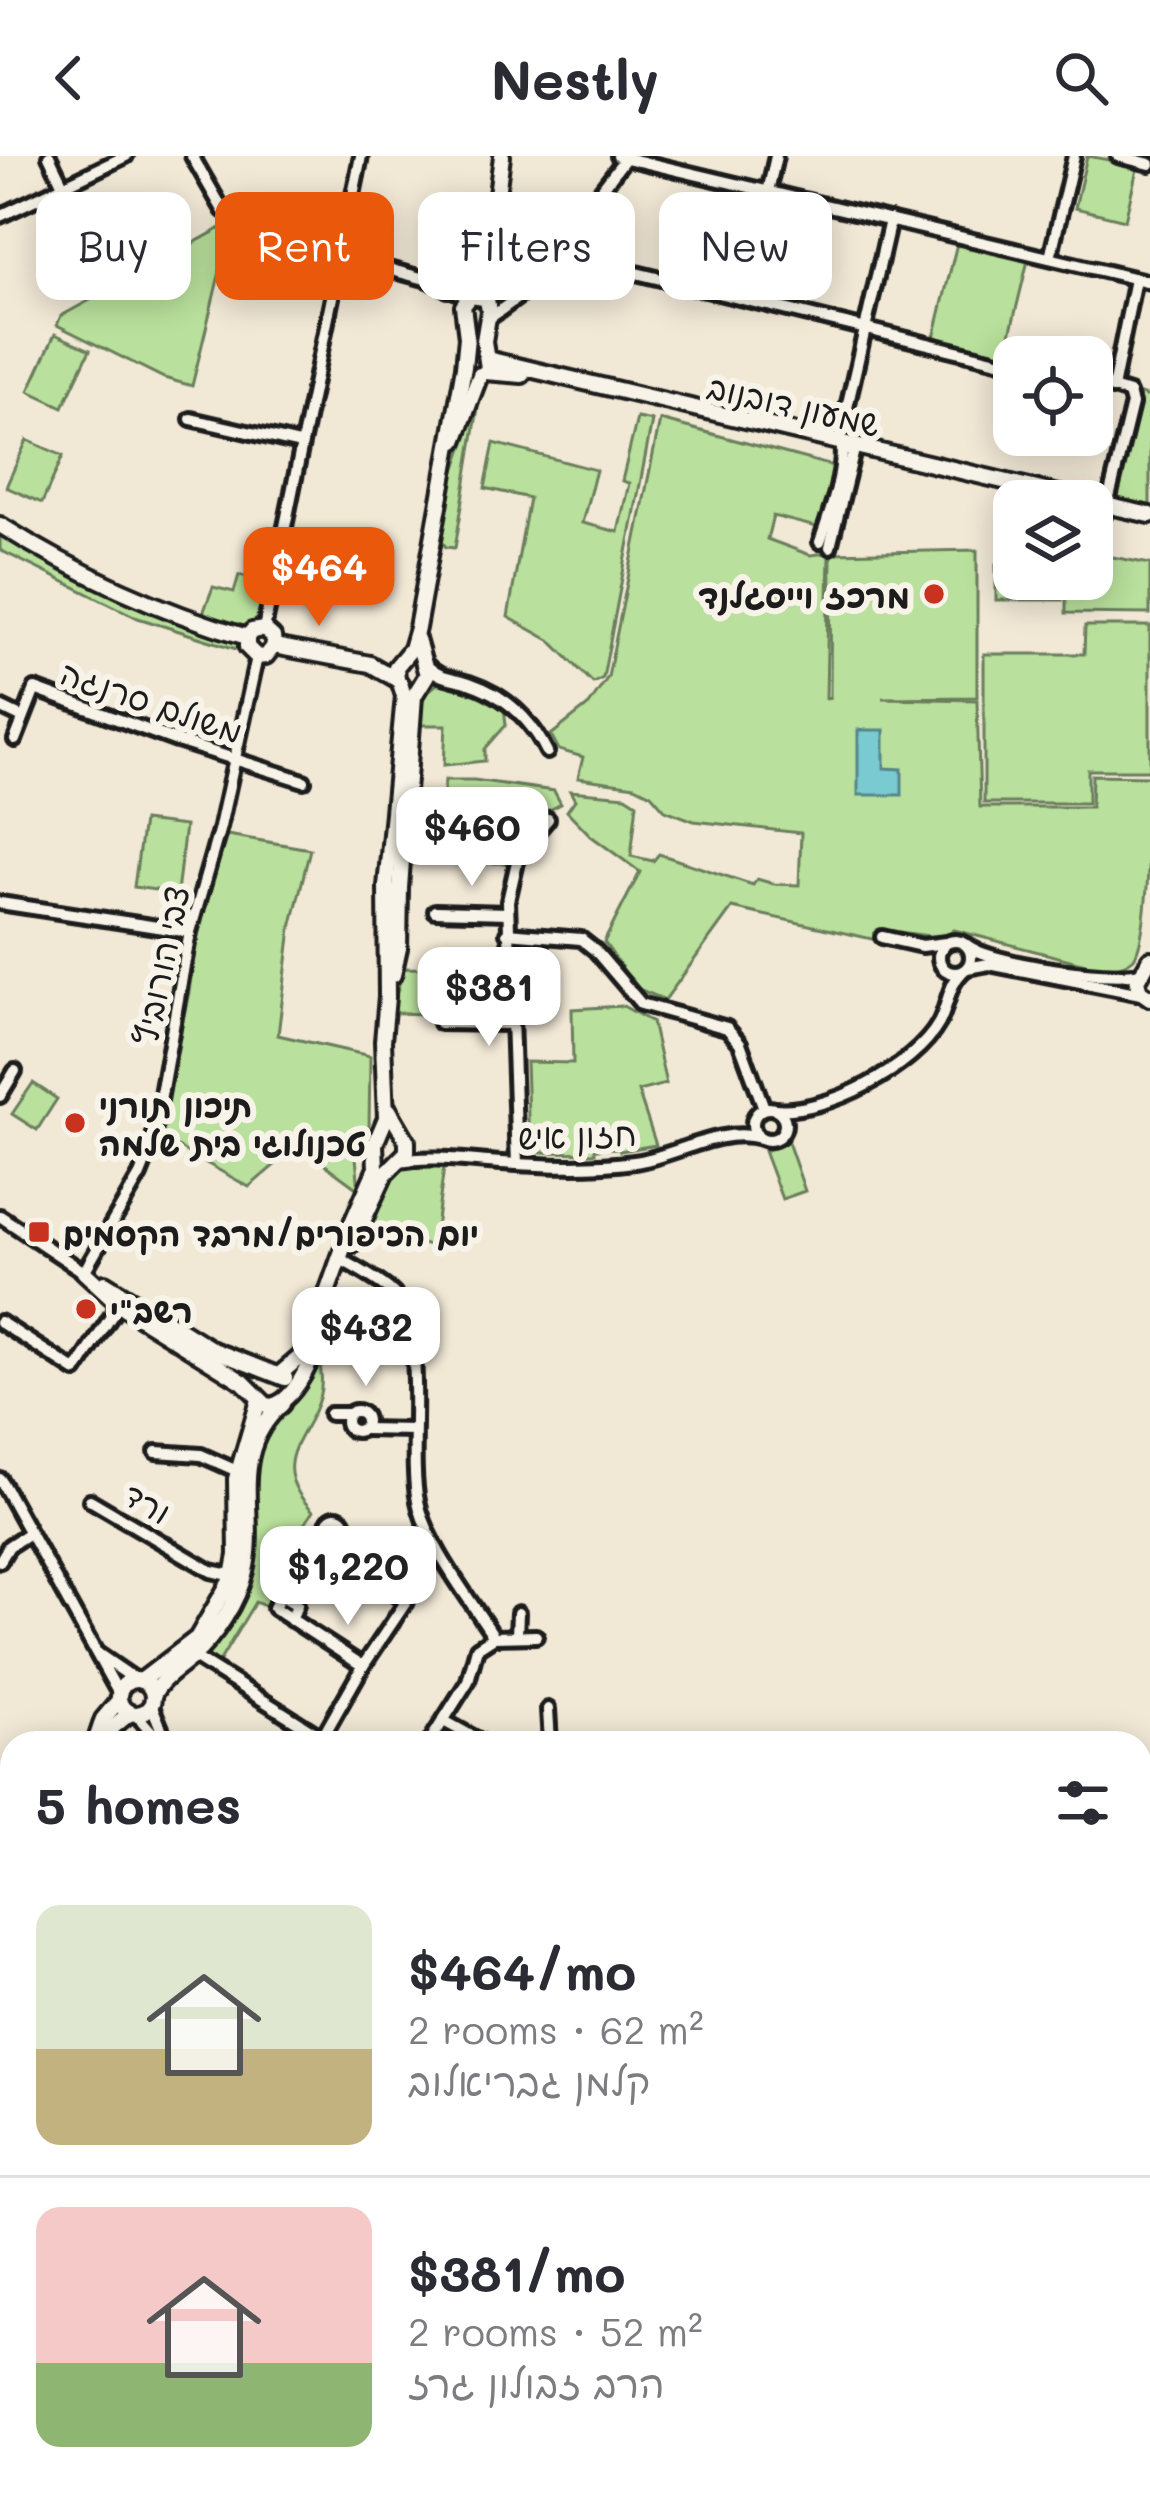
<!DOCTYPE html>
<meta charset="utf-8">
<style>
body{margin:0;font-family:Mali,"Playpen Sans Hebrew",sans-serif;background:#f2f2f3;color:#2b2b33;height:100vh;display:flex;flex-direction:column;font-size:45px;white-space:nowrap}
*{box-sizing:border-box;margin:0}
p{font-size:39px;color:#7c7c81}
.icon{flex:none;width:66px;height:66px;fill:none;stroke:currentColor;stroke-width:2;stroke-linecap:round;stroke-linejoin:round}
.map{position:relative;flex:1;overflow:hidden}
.sheet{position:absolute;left:0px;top:1575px;width:1152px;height:771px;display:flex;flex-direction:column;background:#fff;border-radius:36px 36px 0 0;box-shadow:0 6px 30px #0003}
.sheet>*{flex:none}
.hud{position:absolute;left:36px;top:36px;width:1080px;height:108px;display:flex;gap:24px}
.buttons{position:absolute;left:993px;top:180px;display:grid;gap:24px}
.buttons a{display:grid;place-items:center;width:120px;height:120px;border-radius:24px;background:#fff;box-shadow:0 6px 30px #0003;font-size:60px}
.price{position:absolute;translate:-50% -102px;padding:0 27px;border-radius:24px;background:#fff;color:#222;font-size:39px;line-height:78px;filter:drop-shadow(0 3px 6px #0008)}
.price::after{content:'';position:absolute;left:50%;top:72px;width:36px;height:27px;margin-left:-18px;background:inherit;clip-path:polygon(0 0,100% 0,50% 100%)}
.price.on{background:#ea580c;color:#fff}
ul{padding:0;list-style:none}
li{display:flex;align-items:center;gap:36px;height:300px;padding:0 36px}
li+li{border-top:3px solid #e1e1e2}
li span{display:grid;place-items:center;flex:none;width:336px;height:240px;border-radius:24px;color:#555}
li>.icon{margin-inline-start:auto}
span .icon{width:144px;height:144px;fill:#fffc;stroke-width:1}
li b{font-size:51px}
h2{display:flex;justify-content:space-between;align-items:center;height:144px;padding:0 36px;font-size:51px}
.pill{padding:0 42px;border-radius:24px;background:#fff;box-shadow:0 6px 30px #0003;font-size:42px;line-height:108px}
.pill.on{background:#ea580c;color:#fff}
header{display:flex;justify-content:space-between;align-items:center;height:156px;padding:0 36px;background:#fff;font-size:54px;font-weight:700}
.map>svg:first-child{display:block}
.green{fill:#b9e09c;stroke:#6a7e5c;stroke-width:3}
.water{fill:#7acbd1;stroke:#548589;stroke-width:3}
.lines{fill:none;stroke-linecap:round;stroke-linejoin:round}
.street-casing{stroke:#1c1c1c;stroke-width:20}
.secondary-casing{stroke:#1c1c1c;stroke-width:22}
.primary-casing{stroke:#1c1c1c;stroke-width:24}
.street{stroke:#f7f3e8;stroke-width:10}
.secondary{stroke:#f7f3e8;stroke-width:14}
.primary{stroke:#f7f3e8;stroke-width:15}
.poi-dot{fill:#c8321e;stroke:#f7f3e8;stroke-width:4.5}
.labels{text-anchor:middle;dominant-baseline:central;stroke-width:12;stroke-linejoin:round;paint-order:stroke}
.street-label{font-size:33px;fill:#1c1c1c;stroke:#f7f3e8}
.poi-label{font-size:33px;font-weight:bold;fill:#1c1c1c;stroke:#f7f3e8;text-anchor:start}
</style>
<header><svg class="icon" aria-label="back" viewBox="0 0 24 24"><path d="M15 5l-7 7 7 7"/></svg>Nestly<svg class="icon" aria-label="search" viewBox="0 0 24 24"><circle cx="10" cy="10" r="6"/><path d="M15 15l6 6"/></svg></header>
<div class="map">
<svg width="1150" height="2345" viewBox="0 0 1150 2345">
<rect width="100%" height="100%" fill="#f1e8d6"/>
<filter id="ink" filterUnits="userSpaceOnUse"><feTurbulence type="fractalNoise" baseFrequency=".00833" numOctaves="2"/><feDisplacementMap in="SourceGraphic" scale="24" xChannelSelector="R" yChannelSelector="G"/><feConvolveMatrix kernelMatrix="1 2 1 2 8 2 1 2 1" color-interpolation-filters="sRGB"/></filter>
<g filter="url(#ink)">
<g class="green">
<path d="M1087 0 1138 9 1125 64 1075 52Z"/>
<path d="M232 66 192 230 164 222 57 169 61 160Z"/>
<path d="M958 83 1029 100 1004 203 933 186Z"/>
<path d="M55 178 90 194 63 251 29 235Z"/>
<path d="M1140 238 1150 241V356L1114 347Z"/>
<path d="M479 246 455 392 446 391 440 383 453 320Z"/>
<path d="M637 262 652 265 603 522 593 527 551 485 508 461 529 342 485 332 494 287 596 314 582 367 618 376 629 327 622 325Z"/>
<path d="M660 264 833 310 820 372 773 360 767 383 810 399 829 397 826 542 830 541 831 397 977 394V541L882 542 977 544 980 651H1091L1092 619 1150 620C1150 658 1150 777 1134 802 1123 812 1111 811 1097 811L954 774 944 782 884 774 881 785 732 752 665 844 636 832 604 786 640 716 591 680 567 655 575 644 570 635 626 640 637 647 631 700 653 705 659 698 753 729 757 723 774 728 799 729 801 677 694 665 665 654 651 638 635 630 578 622 583 601 559 594 551 579 589 549 608 521Z"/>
<path d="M27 284 63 300 42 347 6 331Z"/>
<path d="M0 376 242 486 246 496 138 462 0 394Z"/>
<path d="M1107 400 1150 408V458L1066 457V423H1092V401Z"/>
<path d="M996 408H1014V423H1062V444H996Z"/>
<path d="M239 419 268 425 255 467 247 473 202 460 213 431 234 436Z"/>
<path d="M1085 470H1150V614H1088V647H984V498H1084Z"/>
<path d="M437 528H454L504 551 506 569 485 593V605L444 609 446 569H417L420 542Z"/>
<path d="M445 624H474L554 635 561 648C533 662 511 676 506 707H413L414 649H442Z"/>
<path d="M143 665 185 670 177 737 134 731Z"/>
<path d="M227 679 310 693 291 772 278 879 370 900 369 975 356 1001 359 1034 298 989 249 1031 165 984 159 974 189 836 197 779Z"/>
<path d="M403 812 500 814 503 860 392 857Z"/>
<path d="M623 850 652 866 666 928 638 935 656 989 620 995 619 992 595 993V997L534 996 529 987 526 906 573 907 572 853Z"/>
<path d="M33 927 57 943 37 974 12 958Z"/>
<path d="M788 986 805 1035 782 1043 764 995Z"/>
<path d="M413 1009 444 1011 434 1088 425 1089 373 1068 394 1017Z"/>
<path d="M318 1202C340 1271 251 1292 313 1355L270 1420 275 1428 265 1450 255 1446 216 1511 204 1502 246 1423 247 1337 261 1284Z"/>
<path d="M1140 2251 1150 2254V2345H962L917 2337 916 2334H1140Z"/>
</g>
<path class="water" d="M858 574H884V612L902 613V639H858Z"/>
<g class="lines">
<defs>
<g id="street">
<path d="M49 0 62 27"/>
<path d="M192 0 223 54 252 76 425 123 469 141"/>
<path d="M618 0 1150 126"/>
<path d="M1118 0 1150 8"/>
<path d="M768 36 776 0"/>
<path d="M0 60 126 0"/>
<path d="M554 97 1014 209"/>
<path d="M1050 102 1074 0"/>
<path d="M487 164 520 140 627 0"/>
<path d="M1092 227 1113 232"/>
<path d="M191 263 300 288"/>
<path d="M1105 358 1132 248 1129 237 1113 232 1135 123"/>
<path d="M820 386C832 352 846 314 841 278L890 64"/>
<path d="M830 391 853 298 844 289"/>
<path d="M264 473 361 0"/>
<path d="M426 508C438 523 452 521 469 527 505 539 531 563 547 596"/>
<path d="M0 551 23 562"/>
<path d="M15 584 35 533 177 585 304 625"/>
<path d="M0 747 190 776"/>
<path d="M435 755 508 757"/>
<path d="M507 777 581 783 595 794 641 848 727 872 740 887 764 952"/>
<path d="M882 781 922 790 946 787"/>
<circle cx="955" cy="801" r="16"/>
<path d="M967 789C990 808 1109 824 1139 817"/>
<path d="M967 812 989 808 1141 838"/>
<path d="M440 867 511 868"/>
<path d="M0 940 15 915"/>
<circle cx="769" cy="968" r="16"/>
<path d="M775 953C826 958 914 912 939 867 949 848 947 831 963 815"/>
<path d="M399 1005C433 999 468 1005 502 1007 546 1010 590 1012 634 1006 674 1001 720 970 761 982"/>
<path d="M517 1008 508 745 519 697 548 663"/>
<path d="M0 1060 84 1116 140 1019 152 989 190 776 220 671 257 501"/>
<path d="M339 1102C357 1113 378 1123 393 1137 430 1172 407 1294 418 1345 427 1390 469 1441 494 1481"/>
<path d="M0 1166 76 1215 119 1148"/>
<circle cx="356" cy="1265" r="10"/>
<path d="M330 1258H348"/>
<path d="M363 1273 414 1274"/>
<path d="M156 1296 201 1299 244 1318"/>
<path d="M0 1323 119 1538"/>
<path d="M90 1344 211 1415 235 1420"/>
<circle cx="336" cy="1370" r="9"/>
<path d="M0 1405 9 1390 29 1377"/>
<path d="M291 1464 297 1449 280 1439 274 1452 363 1510"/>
<path d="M517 1479 518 1457"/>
<path d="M98 1498 136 1524"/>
<path d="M191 1499 331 1587"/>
<path d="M151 1548 167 1587"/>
<path d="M548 1553 550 1587"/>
<path d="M136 1558 161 1587"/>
<path d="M444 1565 484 1587"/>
<path d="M322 1582 363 1510 406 1446 368 1420 339 1378"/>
<path d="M429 1587 468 1525 477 1492 494 1481 536 1480"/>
<path d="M0 1641 12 1657"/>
<path d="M1140 1887 1150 1886"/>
<path d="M1140 2078 1150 2079"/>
</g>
<g id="secondary">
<path d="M448 133 472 125 482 112"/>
<path d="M487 203 1088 345"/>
<path d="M488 212 484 185 489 155 485 132 502 0"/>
<path d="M485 216 522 219"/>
<path d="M455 285 480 219"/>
<path d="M1092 346 1150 359"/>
<path d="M0 369C78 418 159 455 247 481"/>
<path d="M247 481V491L257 501 266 500 274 490"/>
<path d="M247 481 252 475 264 473 273 481 274 490"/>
<path d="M274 490 370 508 396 523"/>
<path d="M397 523 396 511 411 493 417 472 464 211 467 181 463 150 471 140 484 142"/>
<path d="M1150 803 1137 826 1140 835 1150 842"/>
<path d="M393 819 399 792 400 732 414 540 427 519 417 483"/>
<path d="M352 1089 385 1018 407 996V985L389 954"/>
<path d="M84 1116 121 1150 243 1226 267 1250C296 1251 317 1191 325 1167"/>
<path d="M105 1127 213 1194 285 1222"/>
<path d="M280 1218 301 1200 318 1162 353 1064 376 1012 375 988 386 962 383 885 387 841 386 731 404 540 400 527"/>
<circle cx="136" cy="1541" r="17"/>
<path d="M141 1525 197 1482 233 1420 237 1399 236 1323 259 1244"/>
<path d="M153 1540C160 1523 178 1513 192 1501 215 1481 238 1446 245 1415 259 1358 226 1298 282 1248"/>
<path d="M95 1587 103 1563 119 1544"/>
<path d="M106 1587 113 1571 130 1557"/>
</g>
<g id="primary">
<path d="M0 1721H12"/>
<path d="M0 1737 12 1749"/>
<path d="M0 1761 12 1774"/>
<path d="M1140 2220 1150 2223"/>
<path d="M1140 2237 1150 2240"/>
</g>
</defs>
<use href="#street" class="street-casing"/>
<use href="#secondary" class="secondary-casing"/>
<use href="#primary" class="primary-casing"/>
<use href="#street" class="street"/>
<use href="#secondary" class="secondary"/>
<use href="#primary" class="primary"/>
</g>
</g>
<g class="poi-dot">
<circle cx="934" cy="438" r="12"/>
<circle cx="75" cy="967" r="12"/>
<rect x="27" y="1064" width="24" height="24" rx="6"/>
<circle cx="86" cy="1153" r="12"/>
</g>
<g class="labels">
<g class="street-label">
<text transform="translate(794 248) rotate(13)">שמעון דובנוב</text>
<text transform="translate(152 545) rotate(19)">משולם סרנגה</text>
<text transform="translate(160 809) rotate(-78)">צבי הורוביץ</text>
<text transform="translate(577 978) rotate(-2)">חזון איש</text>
<text transform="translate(148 1346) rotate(30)">ורד</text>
</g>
<g class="poi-label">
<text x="910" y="438" text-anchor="end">מרכז וייסגלנד</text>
<text x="99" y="948">תיכון תורני<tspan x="99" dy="38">טכנולוגי בית שלמה</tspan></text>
<text x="63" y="1076">יום הכיפורים/מרבד הקסמים</text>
<text x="110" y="1153">רשב"י</text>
</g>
</g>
</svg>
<div class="buttons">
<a><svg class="icon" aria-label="locate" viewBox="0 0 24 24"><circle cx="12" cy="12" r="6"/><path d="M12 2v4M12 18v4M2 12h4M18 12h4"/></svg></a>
<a><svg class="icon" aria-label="layers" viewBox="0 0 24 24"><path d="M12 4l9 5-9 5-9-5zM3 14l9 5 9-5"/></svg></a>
</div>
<b class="price on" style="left:319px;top:473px">$464</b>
<b class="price" style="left:472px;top:733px">$460</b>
<b class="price" style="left:489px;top:893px">$381</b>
<b class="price" style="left:366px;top:1233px">$432</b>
<b class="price" style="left:348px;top:1472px">$1,220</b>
<div class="hud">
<a class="pill">Buy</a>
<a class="pill on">Rent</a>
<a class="pill">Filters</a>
<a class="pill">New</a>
</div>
<section class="sheet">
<h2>5 homes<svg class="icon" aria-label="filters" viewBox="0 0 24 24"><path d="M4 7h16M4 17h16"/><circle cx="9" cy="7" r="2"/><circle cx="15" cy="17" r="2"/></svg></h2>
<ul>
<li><span style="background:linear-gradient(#dfe7d0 60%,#c2b280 0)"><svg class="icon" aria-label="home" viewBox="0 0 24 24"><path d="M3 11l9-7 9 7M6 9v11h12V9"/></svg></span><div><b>$464/mo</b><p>2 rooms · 62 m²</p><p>קלמן גבריאלוב</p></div></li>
<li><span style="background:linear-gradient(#f6c9c9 65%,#8fb573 0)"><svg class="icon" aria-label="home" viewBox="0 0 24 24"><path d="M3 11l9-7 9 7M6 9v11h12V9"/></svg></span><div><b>$381/mo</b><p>2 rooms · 52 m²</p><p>הרב זבולון גרז</p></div></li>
</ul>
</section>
</div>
